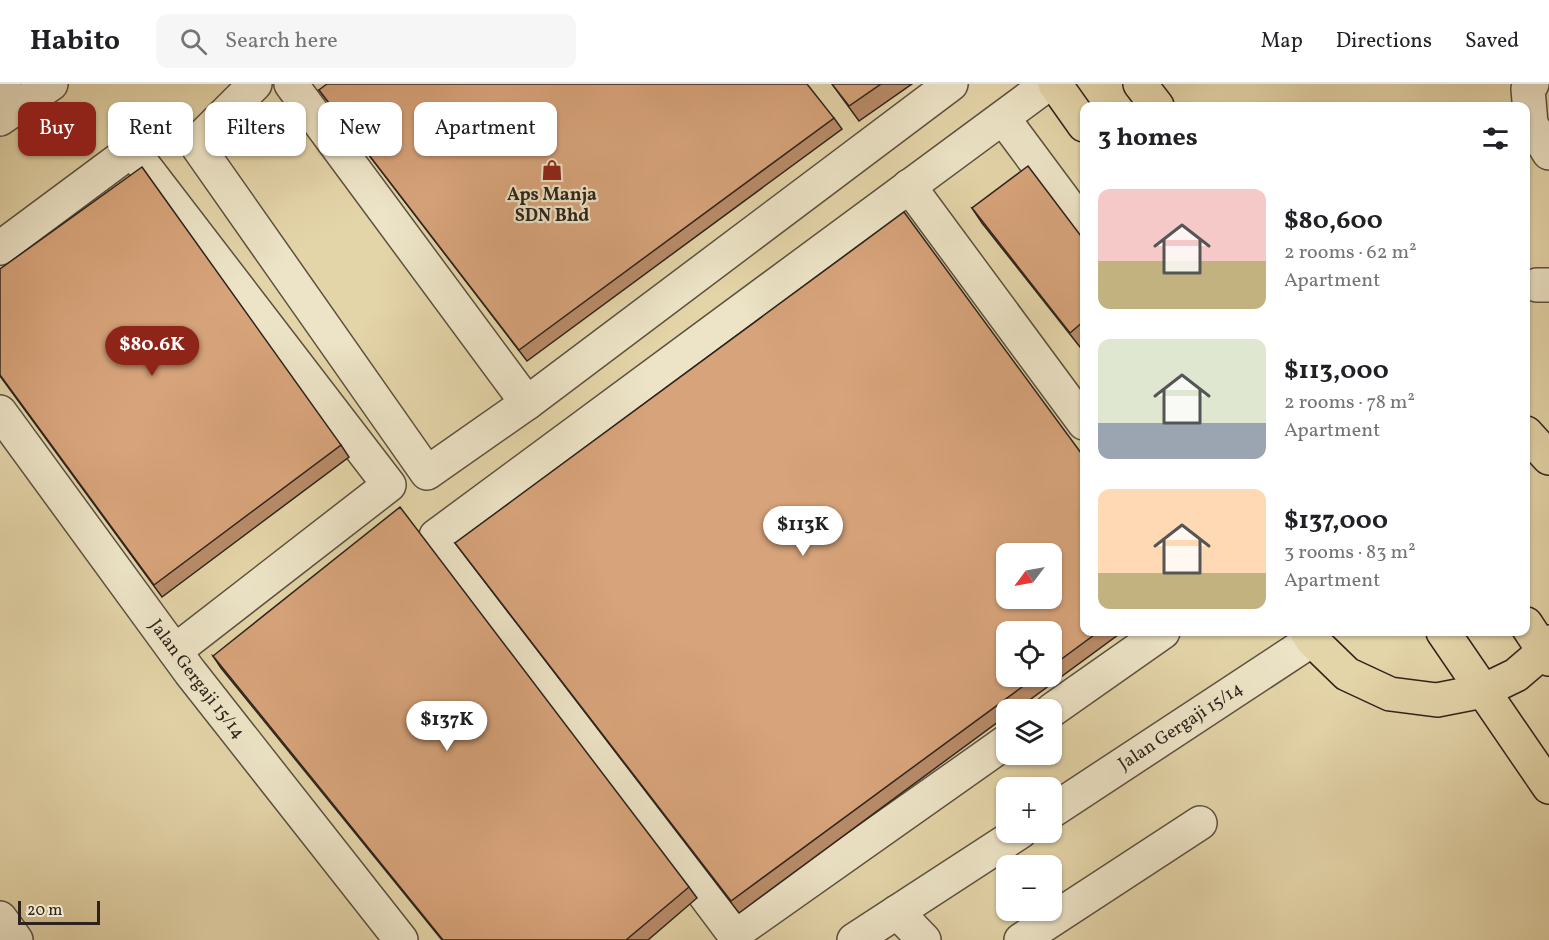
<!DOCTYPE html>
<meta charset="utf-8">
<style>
body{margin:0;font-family:Vollkorn,serif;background:#f6f6f6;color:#202124;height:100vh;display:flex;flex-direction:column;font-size:22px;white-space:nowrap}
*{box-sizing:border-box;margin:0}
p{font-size:20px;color:#757577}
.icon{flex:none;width:33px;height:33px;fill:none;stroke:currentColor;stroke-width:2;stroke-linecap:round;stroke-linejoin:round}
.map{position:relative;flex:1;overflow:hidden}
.details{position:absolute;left:1080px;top:18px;width:450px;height:534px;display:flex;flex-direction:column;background:#fff;border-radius:12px;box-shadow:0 2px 4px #0004}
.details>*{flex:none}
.guide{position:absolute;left:18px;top:18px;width:570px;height:54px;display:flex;gap:12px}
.needle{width:39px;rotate:238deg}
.fabs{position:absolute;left:996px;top:459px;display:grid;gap:12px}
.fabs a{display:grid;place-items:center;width:66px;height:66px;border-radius:12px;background:#fff;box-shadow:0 2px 4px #0004;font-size:30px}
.scale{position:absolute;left:18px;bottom:15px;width:82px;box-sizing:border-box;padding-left:6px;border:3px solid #2e231c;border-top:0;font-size:16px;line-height:21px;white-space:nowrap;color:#2e231c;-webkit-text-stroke:4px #ede4c7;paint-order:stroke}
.price{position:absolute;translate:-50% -51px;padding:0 14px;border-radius:21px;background:#fff;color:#222;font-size:20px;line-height:39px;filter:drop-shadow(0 2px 3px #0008)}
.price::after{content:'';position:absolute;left:50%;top:36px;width:18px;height:14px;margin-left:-9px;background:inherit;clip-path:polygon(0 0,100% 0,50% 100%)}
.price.selected{background:#8f2418;color:#fff}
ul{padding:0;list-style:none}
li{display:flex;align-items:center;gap:18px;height:150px;padding:0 18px}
li span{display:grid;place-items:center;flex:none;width:168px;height:120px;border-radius:12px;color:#555}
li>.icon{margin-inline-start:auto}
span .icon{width:72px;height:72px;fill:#fffc;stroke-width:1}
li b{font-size:26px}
h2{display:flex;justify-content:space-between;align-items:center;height:72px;padding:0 18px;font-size:26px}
.tag{padding:0 21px;border-radius:12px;background:#fff;box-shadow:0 2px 4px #0004;font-size:21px;line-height:54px}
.tag.selected{background:#8f2418;color:#fff}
header{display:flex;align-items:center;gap:36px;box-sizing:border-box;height:84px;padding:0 30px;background:#fff;border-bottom:2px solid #e0e0e0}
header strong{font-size:28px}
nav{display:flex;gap:33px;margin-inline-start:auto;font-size:21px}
.search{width:420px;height:54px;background:#f6f6f6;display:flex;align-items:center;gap:15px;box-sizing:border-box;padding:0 21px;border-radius:12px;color:#757577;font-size:22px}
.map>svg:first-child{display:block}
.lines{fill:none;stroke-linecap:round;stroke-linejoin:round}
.minor-casing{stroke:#5c503f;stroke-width:36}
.major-casing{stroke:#2e231c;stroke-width:36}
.minor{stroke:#ede4c7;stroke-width:33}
.major{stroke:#e4d5a9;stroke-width:33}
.wall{fill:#b98c69;stroke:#2e231c;stroke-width:1.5;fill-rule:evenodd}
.building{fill:#d7a37a;stroke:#2e231c;stroke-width:1.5;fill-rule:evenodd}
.labels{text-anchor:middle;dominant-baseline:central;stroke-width:4.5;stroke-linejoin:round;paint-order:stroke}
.poi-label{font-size:18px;font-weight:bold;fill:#2e231c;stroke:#ede4c7}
.street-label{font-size:18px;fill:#2e231c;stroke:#ede4c7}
</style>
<header>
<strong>Habito</strong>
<div class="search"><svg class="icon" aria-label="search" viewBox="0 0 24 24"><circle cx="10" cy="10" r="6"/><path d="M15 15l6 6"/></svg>Search here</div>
<nav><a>Map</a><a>Directions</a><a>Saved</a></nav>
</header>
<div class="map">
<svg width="1549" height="856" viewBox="0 0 1549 856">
<rect width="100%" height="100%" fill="#e4d5a9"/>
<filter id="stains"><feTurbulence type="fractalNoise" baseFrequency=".00333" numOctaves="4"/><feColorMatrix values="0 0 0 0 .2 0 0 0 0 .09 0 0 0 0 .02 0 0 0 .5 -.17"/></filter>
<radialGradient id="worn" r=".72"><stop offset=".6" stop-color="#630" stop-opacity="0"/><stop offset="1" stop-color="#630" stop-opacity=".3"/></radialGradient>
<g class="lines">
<defs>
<g id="minor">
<path d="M0 0 17 23"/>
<path d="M255 0 202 53 198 63 427 389 527 319 951 0"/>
<path d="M291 0 527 319"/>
<path d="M1532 0 1528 5 1531 40 1549 69"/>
<path d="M1003 34 1084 143"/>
<path d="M0 35 51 0"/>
<path d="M909 102 1084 339"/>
<path d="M0 164 132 66 389 401 175 567"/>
<path d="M1537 201H1549"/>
<path id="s1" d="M0 328 190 588 401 856"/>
<path d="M1052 626 1163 548"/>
<path d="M1006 658 734 850 436 452 1048 0"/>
<path id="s2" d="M1052 727 1312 556"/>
<path d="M897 828 924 856"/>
<path d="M0 834 16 856"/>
<path d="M854 856 1020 748"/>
<path d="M1021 856 1200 739"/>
</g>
<g id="major">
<path d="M1055 0 1084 41"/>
<path d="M1140 0 1157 22"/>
<path d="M1526 349 1549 374"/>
<path d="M1526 540 1549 575"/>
<path d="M1307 548 1312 556 1347 590 1390 610 1437 616 1483 607 1516 591 1544 567 1549 558"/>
<path d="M1443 548 1549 703"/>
</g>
</defs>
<use href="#minor" class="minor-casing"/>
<use href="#major" class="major-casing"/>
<use href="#minor" class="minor"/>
<use href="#major" class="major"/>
</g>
<g class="wall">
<path d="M832 0H912L859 37Z"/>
<path d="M319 6 834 34 842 45 527 277Z"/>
<path d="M972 124 1084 156V260L1080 263 982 139Z"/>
<path d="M0 292 341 361 349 373 162 513Z"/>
<path d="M455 459 1084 548H1122L1016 626H1006V632L739 829ZM1052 548V592H1006Z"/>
<path d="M213 572 689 803 697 814 648 856H442L221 584Z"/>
</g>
<g class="building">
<path d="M327 0H807L834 34 519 266 319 6Z"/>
<path d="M832 0H881L849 22Z"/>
<path d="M1028 82 1084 156V237L1070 249 972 124Z"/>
<path d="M142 83 341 361 154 501 0 291V185Z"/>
<path d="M904 128 1084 373V548H1098L1052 582V548H1006V592H1037L731 817 455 459ZM1006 470H1052V514H1006Z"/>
<path d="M400 423 689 803 626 856H443L213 572Z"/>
</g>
<defs>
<symbol id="shop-bare" viewBox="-9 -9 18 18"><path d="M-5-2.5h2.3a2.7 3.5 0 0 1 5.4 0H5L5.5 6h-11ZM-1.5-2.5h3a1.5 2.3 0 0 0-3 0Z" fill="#8f2418" stroke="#ede4c7" stroke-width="2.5" paint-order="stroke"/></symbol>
</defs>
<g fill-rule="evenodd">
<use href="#shop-bare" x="537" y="71" width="30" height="30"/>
</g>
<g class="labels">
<g class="poi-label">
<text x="552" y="111">Aps Manja<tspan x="552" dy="21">SDN Bhd</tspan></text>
</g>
<g class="street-label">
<text stroke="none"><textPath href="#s1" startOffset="332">Jalan Gergaji 15/14</textPath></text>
<text stroke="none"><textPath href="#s2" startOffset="154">Jalan Gergaji 15/14</textPath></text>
</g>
</g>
<rect width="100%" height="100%" filter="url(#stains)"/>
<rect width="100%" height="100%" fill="url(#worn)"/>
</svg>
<div class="fabs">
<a><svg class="needle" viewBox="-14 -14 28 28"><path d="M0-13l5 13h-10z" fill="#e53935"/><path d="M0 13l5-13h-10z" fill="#757577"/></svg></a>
<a><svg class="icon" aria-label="locate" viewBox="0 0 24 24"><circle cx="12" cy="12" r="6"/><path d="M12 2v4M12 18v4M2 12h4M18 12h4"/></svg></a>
<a><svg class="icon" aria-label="layers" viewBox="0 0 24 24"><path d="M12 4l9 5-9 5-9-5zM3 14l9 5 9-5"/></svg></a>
<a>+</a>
<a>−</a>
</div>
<div class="scale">20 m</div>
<b class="price selected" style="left:152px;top:293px">$80.6K</b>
<b class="price" style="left:803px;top:473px">$113K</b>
<b class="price" style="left:447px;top:668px">$137K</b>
<div class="guide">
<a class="tag selected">Buy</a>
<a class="tag">Rent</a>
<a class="tag">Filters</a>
<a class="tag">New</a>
<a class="tag">Apartment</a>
</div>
<section class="details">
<h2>3 homes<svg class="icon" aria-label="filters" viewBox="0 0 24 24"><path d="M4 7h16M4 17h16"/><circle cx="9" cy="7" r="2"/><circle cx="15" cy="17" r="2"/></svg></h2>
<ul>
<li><span style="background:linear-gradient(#f6c9c9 60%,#c2b280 0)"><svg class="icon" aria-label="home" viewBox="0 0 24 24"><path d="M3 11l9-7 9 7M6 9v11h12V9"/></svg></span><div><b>$80,600</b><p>2 rooms · 62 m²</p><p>Apartment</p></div></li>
<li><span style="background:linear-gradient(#dfe7d0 70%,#9aa5b1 0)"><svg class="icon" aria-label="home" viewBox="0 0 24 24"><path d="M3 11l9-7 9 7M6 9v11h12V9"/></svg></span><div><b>$113,000</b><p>2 rooms · 78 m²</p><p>Apartment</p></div></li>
<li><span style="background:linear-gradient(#ffd9b3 70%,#c2b280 0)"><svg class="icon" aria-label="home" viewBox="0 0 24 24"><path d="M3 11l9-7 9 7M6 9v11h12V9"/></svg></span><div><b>$137,000</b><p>3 rooms · 83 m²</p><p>Apartment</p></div></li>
</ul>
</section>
</div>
